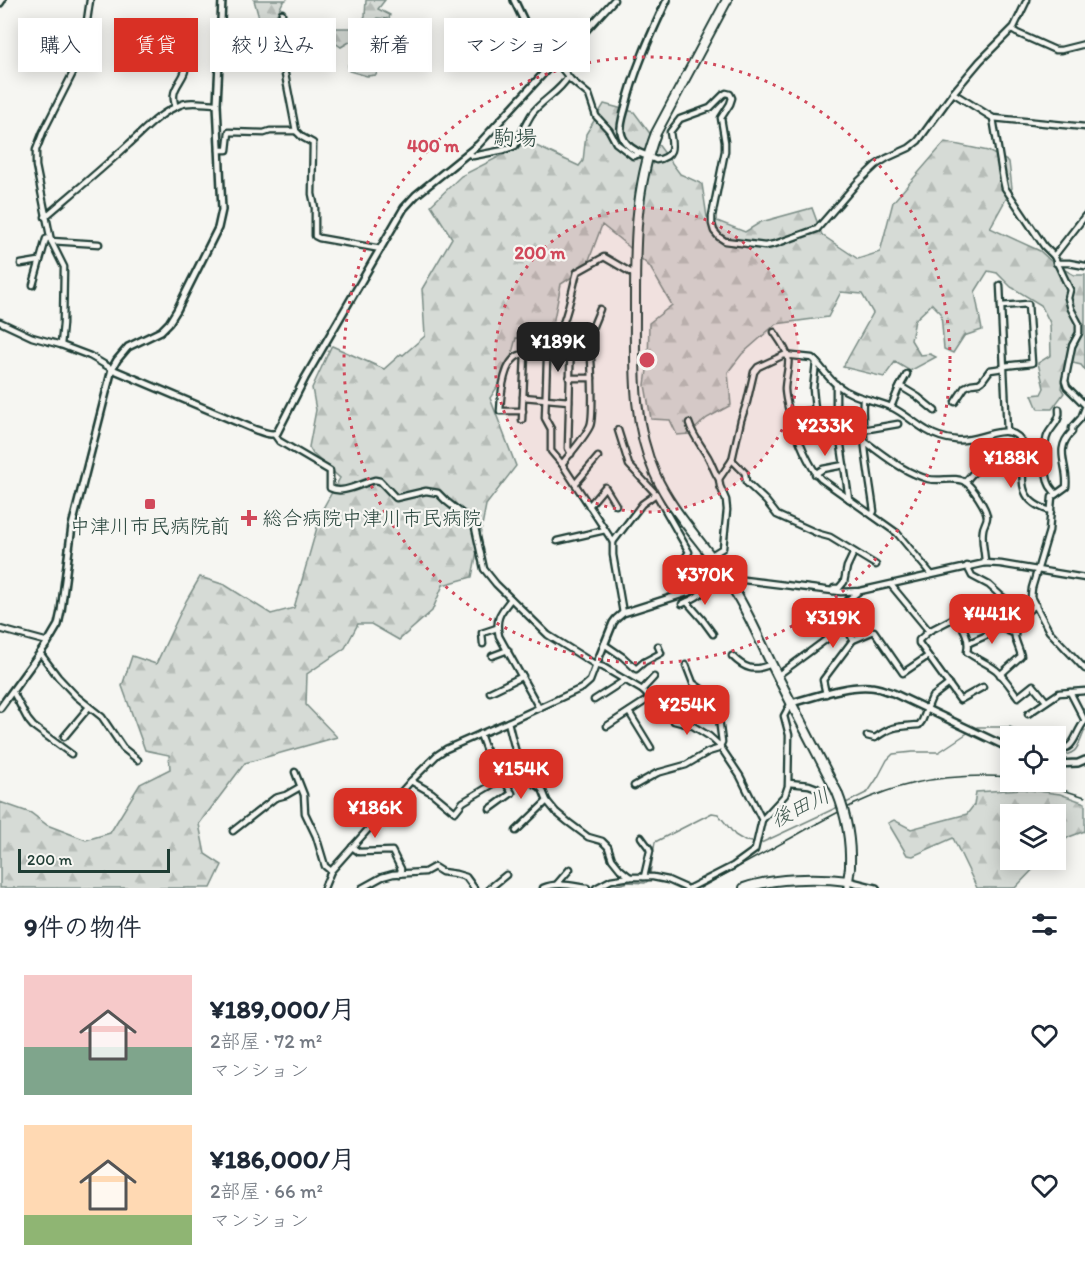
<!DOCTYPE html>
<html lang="ja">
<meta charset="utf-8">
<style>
body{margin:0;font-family:Itim,"Klee One",sans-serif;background:#f2f2f3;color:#1f2937;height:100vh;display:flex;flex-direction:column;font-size:22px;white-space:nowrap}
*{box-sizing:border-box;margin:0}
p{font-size:20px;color:#747a83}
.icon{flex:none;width:33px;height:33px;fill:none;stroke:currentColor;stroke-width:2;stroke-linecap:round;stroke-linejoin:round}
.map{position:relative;height:888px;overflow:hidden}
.drawer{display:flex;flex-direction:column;background:#fff;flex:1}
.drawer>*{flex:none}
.banner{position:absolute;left:18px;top:18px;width:600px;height:54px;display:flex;gap:12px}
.controls{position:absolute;left:1000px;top:726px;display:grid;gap:12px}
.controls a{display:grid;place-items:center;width:66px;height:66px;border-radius:0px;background:#fff;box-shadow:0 3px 15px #0003;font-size:30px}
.scale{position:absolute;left:18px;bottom:15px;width:152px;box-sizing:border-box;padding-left:6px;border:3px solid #1f3d34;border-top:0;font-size:16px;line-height:21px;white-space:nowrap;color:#1f3d34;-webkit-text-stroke:4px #f6f6f2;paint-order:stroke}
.price{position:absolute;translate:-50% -51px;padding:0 14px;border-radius:12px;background:#d93025;color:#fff;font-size:20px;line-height:39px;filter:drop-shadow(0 2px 3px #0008)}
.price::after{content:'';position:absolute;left:50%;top:36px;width:18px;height:14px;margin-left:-9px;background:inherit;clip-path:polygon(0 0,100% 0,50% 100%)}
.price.selected{background:#222;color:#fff}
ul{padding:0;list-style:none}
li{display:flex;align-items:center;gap:18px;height:150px;padding:0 24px}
li span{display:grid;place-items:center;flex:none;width:168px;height:120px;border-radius:0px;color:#555}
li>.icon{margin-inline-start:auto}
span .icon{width:72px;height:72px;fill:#fffc;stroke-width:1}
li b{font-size:26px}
h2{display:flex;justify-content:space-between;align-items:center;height:72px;padding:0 24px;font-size:26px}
.pill{padding:0 21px;border-radius:0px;background:#fff;box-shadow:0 3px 15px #0003;font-size:21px;line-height:54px}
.pill.selected{background:#d93025;color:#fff}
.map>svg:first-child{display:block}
.forest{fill:url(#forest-firs);stroke:#7a8c85;stroke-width:1.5}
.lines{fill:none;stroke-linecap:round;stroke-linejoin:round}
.stream{stroke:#72847d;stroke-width:1.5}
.minor-casing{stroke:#1f3d34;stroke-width:9}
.tertiary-casing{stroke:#1f3d34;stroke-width:10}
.trunk-casing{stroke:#1f3d34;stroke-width:12}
.minor{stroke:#f6f6f2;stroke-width:4.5}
.tertiary{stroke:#f6f6f2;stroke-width:5}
.trunk{stroke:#f6f6f2;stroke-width:8}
.rail{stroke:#1f3d34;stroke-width:1.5}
.trunk-bridge-casing{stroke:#1f3d34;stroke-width:12;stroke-linecap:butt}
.trunk-bridge{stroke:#f6f6f2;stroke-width:8}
.ring{fill:none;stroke:#d1495b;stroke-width:3;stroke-dasharray:3 6}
.poi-dot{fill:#d1495b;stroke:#f6f6f2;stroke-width:2}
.labels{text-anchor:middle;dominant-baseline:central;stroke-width:4.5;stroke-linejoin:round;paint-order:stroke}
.poi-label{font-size:20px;fill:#1f3d34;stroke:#f6f6f2;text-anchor:start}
.water-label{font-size:21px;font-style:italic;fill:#425a52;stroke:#f6f6f2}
.quarter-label{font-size:22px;fill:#1f3d34;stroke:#f6f6f2}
.centre{fill:#d1495b;stroke:#f6f6f2;stroke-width:3}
.ring-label{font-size:18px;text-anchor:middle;font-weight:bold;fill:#d1495b;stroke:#f6f6f2;stroke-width:4.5;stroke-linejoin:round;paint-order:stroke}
</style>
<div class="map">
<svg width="1085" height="888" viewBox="0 0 1085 888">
<defs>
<pattern id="forest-firs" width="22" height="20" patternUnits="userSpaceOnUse" patternTransform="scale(1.5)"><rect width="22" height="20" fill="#d6dbd6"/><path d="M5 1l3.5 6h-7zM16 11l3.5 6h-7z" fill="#b7bdb8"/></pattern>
</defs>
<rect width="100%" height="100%" fill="#f6f6f2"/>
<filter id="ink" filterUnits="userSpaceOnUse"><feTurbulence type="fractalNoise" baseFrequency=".0167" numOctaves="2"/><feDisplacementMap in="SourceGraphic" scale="12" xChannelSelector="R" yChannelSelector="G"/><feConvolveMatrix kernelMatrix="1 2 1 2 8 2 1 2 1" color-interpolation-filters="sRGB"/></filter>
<g filter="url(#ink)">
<g class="forest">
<path d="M254 0H286L283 2C276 16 263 44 251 53L248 50 250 42 259 18Z"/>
<path d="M366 0H385L378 9 390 15 389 19 377 18 376 29 386 50 376 75 367 76 349 71 348 65 361 46V40L358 37 341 47 335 43 327 32 329 28H358L365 16Z"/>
<path d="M604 104 634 112 680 174 702 184 707 217 745 232 761 222 812 208 822 235 858 259 880 252 893 202 945 142 988 151 1009 162 1012 188 990 228 1040 251 1054 264 1074 275H1085V370L1081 365 1065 361 1061 388 1064 393 1052 409H1038L1032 395 1041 394 1044 388 1038 363 1051 355 1050 323 1041 305 1011 287 997 273 988 271 975 292 982 330 964 336 953 353 944 349 941 313 932 304 915 320 911 340 920 355 930 354 936 357 910 371 895 362 884 377 843 367 873 313 862 294 841 292 828 317 776 324 742 354 728 372 731 405 707 418 689 434 677 435 670 420 651 419 645 385 648 363 649 323 672 305 650 267 628 246 602 225 586 268 561 284 550 339 516 338 507 372 490 398 516 466 486 505 472 577 443 585 432 611 399 640 371 624H358L345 648 307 674 306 705 337 737 245 763 199 824 205 854 222 865 211 888H0V802L31 813 47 825 86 840 110 833 140 784 170 769 169 755 145 750 122 686 132 656 156 664 186 601 200 577 225 585 271 614 294 608 322 510 340 478 313 454 309 447 316 410 312 388 331 347 332 346 384 369 401 354 403 355 425 336 422 289 452 238 431 205 461 176 528 142 579 166 583 161 586 134Z"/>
<path d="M1022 789 1060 794 1085 803V831L1069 837 1056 847V814H1011V860H1042L1015 888H977L953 838 913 856 907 855 888 823 894 820 911 829 967 814 974 805 976 792Z"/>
</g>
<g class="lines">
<g class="stream">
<path d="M973 730 977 727H1010L1029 736"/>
<path d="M1056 756C1079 755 1077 747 1085 730"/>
<path d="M844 804 868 792 878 777 887 760 893 754 913 752H939L969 732"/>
<path d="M606 888 629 882 645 883 649 880 655 842 712 813 718 814 735 835 745 841 761 843 840 806"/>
</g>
<defs>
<g id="minor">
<path d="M614 0 564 55 555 60 571 80 589 95 596 116 609 130 616 143 633 156 639 154"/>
<path d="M282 13V59L296 131 302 137 313 143 312 194 315 208V236L319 238 381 249"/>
<path d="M1012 30 1017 33 1055 50H1061L1085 44"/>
<path d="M171 46 178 43C181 49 185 55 186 61 188 81 167 86 176 107"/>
<path d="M953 93 993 118 1085 127"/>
<path d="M993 118 1003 179 1005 188 1044 246 1054 256 1070 290 1068 298 1071 309 1079 324V333L1072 346 1065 381 1067 387 1085 405"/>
<path d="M219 150H227L229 132 264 133 270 131H296"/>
<path d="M468 153 473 156 504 150 515 146C520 136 525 125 531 115 541 100 559 93 568 77"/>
<path d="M647 156 656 160C674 157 673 148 670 132L680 119 710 108 723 95 726 93 730 94 732 98 730 104 721 118 725 142V151L712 216V224L714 231 719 237 725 241 765 246 775 244 817 229 857 183 876 165 887 158 909 148 918 141 953 93 980 61 1014 27 1027 0"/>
<path d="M45 217C73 193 102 169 129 144 145 130 159 113 180 105 190 100 205 104 217 104"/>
<path d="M51 241 99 244"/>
<path d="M1054 256 1085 216"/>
<path d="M1056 263H1069L1085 266"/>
<path d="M21 264 39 261"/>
<path d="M33 285 46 239 50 238"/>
<path d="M1000 285 1007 432"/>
<path d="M1001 306 1028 304 1032 363 1004 366"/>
<path d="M0 322 32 337 61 345 90 356 112 369"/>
<path d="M774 332C778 338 787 350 788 357 790 364 785 380 785 389 786 411 806 464 821 479L897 533 931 574"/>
<path d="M560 333 571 334 588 338C592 348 594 418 590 426 585 437 570 454 562 464"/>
<path d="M588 338 600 309"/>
<path d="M61 345 63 324 64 267 51 241 36 166V150L43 132 82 55 90 0"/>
<path d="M545 351 547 359 545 418 551 429V451L562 464 613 542"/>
<path d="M569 378H592"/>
<path d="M836 384V412L849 499"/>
<path d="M900 386 918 397 935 411"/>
<path d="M523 397 569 401"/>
<path d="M863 399C861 436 869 474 874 511L872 515"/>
<path d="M955 402 965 387 971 384 979 383 982 381 990 370 1004 368"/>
<path d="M891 407 898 390 907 374"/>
<path d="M1085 408 1081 418 1072 428V432C1053 450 1069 466 1066 487L1052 497 1049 531 1032 588 1031 597 1049 631 1085 669"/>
<path d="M523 411H500C501 395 503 356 524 354 531 354 540 356 546 350 566 331 570 298 577 272L604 257 635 275"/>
<path d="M790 413 815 410"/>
<path d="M816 419 813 389 816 362"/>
<path d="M522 420 525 354"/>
<path d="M689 423C693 436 701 445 708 457 712 464 714 472 719 479"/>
<path d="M618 430 629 465 656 494 689 552 677 569 685 593"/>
<path d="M863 430 898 424"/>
<path d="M274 434 279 441 330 471V488C343 495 361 483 375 480L380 481 396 498 426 491 438 493 446 501 474 523 484 569 496 584 548 635 596 665 603 667 642 690 674 721 693 726 709 736 720 746 740 776 762 820"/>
<path d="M864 441C885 456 903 472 928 479 940 482 956 476 965 482 972 486 987 509 987 517 987 521 983 526 983 530 981 540 985 553 985 563"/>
<path d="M571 454 568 448 571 334"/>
<path d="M732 460 745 473 746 482 766 501 777 515 819 534 830 537 876 565"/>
<path d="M815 474 823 469 844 465"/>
<path d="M965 482 973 473 995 459 1002 448"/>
<path d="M575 484 598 457"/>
<path d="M1056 494C1054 491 1052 489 1050 486 1045 477 1043 443 1048 434 1053 425 1061 420 1059 409"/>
<path d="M589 506 605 487 616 505"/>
<path d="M557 541 605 530"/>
<path d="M710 556 723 548 727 510 726 500 720 486 719 479 732 460 741 420 747 402 754 372 758 367 784 355 812 358C822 366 827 378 837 385 855 399 872 399 891 407 904 413 914 423 926 430 934 435 946 439 956 440 974 443 998 426 1014 434 1042 449 997 496 1051 511"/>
<path d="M967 566 972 576 989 585 1001 596 1025 612"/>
<path d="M727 580H744L841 592 860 591 985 563 1001 564 1085 578"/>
<path d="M891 585 929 631 919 640V643L960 700 983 687"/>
<path d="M833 591 834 588H839L844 582 847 567 854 552"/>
<path d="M511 599C500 613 495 618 499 636L539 708"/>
<path d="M687 602 702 619 713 634"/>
<path d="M682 604C693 599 702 595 708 586"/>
<path d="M623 613 613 555V542L642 504 656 494"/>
<path d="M841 617 853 640 874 631 903 673 928 656"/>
<path d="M0 629 48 642"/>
<path d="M929 631 956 617C964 629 970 637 967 652 976 659 987 663 996 670 1005 678 1011 688 1018 697L1033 685 1046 701"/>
<path d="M969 643 992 633 999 627 1015 634"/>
<path d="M483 644 482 633 497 628"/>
<path d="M604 644 623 657 636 669 644 662 661 653 658 646"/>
<path d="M40 653 58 677 76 696 102 717 123 748 138 760"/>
<path d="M492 656 508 650"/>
<path d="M732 656C745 669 754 672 771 664"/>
<path d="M1000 675 1021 656C1020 650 1016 643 1015 637 1014 621 1024 613 1036 605"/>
<path d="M777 676 835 633 848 600 858 592"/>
<path d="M642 690 654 677"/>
<path d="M13 692 28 720 33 726 71 754"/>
<path d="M490 692 523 676"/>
<path d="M826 694 823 680 853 640"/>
<path d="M594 700 625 680"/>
<path d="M629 712 651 748"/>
<path d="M1028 714 1059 693 1085 691"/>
<path d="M508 722C513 740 517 765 529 779"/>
<path d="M607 726 650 698"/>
<path d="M480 734 488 756 512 793 490 809"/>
<path d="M867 736 875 738C894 725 897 727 919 725L922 721 932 697 949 684"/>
<path d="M64 737 89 707"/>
<path d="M1056 749C1076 751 1074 733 1085 721L1070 692"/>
<path d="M295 772 304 795 305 813 316 836 325 866 331 871"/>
<path d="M411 781 432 793 455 812 463 802 500 780 507 777H522L540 787 543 791 547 801 556 812 568 822 588 837 602 841 608 847 612 859 620 869 630 877"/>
<path d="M789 783 809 785 817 788"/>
<path d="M634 786 657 773 686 765 708 752 718 749 720 746 722 742 718 711 707 693 693 683 686 665"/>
<path d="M233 831 275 798 286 795 300 787"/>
<path d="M516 831 547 801"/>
<path d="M641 837 649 848 650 851 644 877"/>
<path d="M352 847 359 852 392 851 401 869 400 874"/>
<path d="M557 884 570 869"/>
<path d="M324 888 331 871 411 781 437 755 446 749 508 722 582 688 590 681 596 665"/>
<path d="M362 888 382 877 393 874 425 872 434 867 442 872 456 874 466 877 474 888"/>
<path d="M490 888 506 875"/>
<path d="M543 888C557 882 572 886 587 888"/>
<path d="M596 888 611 880 630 877H653L668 880 686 888"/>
<path d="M690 888 733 866 755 850 762 820 785 795 788 786 789 735 784 716 791 703"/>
</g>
<g id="tertiary">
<path d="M0 3 2 0"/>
<path d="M647 156C637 153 623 145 621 132 620 125 623 116 625 109 634 71 650 36 667 0"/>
<path d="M112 369 256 430C263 432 271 436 277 433L305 378 404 208 416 195 478 145 553 63 554 57 524 21 514 0"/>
<path d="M596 665 613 623 616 619 623 613 727 580"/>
<path d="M791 703C815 697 845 685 870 687 878 687 885 691 893 693L1011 749"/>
<path d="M0 708 48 642 58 625 61 611 72 526 112 369 117 360 128 347 161 331 169 323 177 310 218 228 222 210 217 104 222 0"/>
<path d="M1056 764 1078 763 1085 760"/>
<path d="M848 888V881L876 888"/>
</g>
<g id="trunk">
<path d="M727 0 656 133C634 190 635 252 635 313 635 367 632 422 655 474 674 517 710 549 734 590 749 614 760 641 773 667 794 709 816 751 837 792"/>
<path d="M744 888C773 878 817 877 848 881L850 867"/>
</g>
</defs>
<use href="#minor" class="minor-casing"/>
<use href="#tertiary" class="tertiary-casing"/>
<use href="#trunk" class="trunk-casing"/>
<use href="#minor" class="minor"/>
<use href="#tertiary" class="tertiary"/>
<use href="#trunk" class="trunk"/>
<g class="rail">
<path d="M1022 782 1060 789 1085 797"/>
<path d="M700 888C731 871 762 854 793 837 832 815 870 793 915 783 947 776 979 775 1011 777"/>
</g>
<defs>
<path id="trunk-bridge" d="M837 792C847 817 851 840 850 867"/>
</defs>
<use href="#trunk-bridge" class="trunk-bridge-casing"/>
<use href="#trunk-bridge" class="trunk-bridge"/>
</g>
</g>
<circle cx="647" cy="360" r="152" fill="#d1495b" fill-opacity=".12"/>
<g class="ring">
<circle cx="647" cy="360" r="152"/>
<circle cx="647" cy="360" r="303"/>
</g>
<g class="poi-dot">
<rect x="144" y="498" width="12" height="12" rx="3"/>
<path d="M246 509h6v6h6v6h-6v6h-6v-6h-6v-6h6z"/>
</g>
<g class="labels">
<g class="poi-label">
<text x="262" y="518">総合病院中津川市民病院</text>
<text x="150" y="526" text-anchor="middle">中津川市民病院前</text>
</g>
<g class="water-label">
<text transform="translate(800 807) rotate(-26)">後田川</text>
</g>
<g class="quarter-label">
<text x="515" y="137">駒場</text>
</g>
</g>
<circle cx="647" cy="360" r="9" class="centre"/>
<g class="ring-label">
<text x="433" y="152">400 m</text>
<text x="540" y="259">200 m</text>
</g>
</svg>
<div class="controls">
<a><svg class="icon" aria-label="locate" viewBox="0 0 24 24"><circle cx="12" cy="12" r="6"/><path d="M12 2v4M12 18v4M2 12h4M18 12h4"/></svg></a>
<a><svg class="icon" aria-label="layers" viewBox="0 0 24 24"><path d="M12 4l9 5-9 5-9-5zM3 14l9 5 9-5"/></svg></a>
</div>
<div class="scale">200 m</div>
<b class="price selected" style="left:558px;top:373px">¥189K</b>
<b class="price" style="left:825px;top:457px">¥233K</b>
<b class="price" style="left:1011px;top:489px">¥188K</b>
<b class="price" style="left:705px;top:606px">¥370K</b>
<b class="price" style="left:992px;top:645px">¥441K</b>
<b class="price" style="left:833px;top:649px">¥319K</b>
<b class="price" style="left:687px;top:736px">¥254K</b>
<b class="price" style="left:521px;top:800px">¥154K</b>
<b class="price" style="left:375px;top:839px">¥186K</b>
<div class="banner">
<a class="pill">購入</a>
<a class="pill selected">賃貸</a>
<a class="pill">絞り込み</a>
<a class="pill">新着</a>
<a class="pill">マンション</a>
</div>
</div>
<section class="drawer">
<h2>9件の物件<svg class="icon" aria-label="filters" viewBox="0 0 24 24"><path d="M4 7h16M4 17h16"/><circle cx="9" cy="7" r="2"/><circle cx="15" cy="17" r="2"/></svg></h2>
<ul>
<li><span style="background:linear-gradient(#f6c9c9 60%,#7fa58c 0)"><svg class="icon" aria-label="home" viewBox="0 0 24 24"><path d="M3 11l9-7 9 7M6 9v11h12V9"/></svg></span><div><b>¥189,000/月</b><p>2部屋 · 72 m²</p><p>マンション</p></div><svg class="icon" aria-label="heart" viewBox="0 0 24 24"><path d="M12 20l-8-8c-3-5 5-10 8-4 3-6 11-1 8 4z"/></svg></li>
<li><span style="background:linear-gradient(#ffd9b3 75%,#8fb573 0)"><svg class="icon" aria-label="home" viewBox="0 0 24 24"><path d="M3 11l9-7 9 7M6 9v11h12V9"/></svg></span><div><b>¥186,000/月</b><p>2部屋 · 66 m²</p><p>マンション</p></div><svg class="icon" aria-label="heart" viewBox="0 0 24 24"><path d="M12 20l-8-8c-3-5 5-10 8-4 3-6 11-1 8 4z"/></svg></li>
</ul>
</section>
